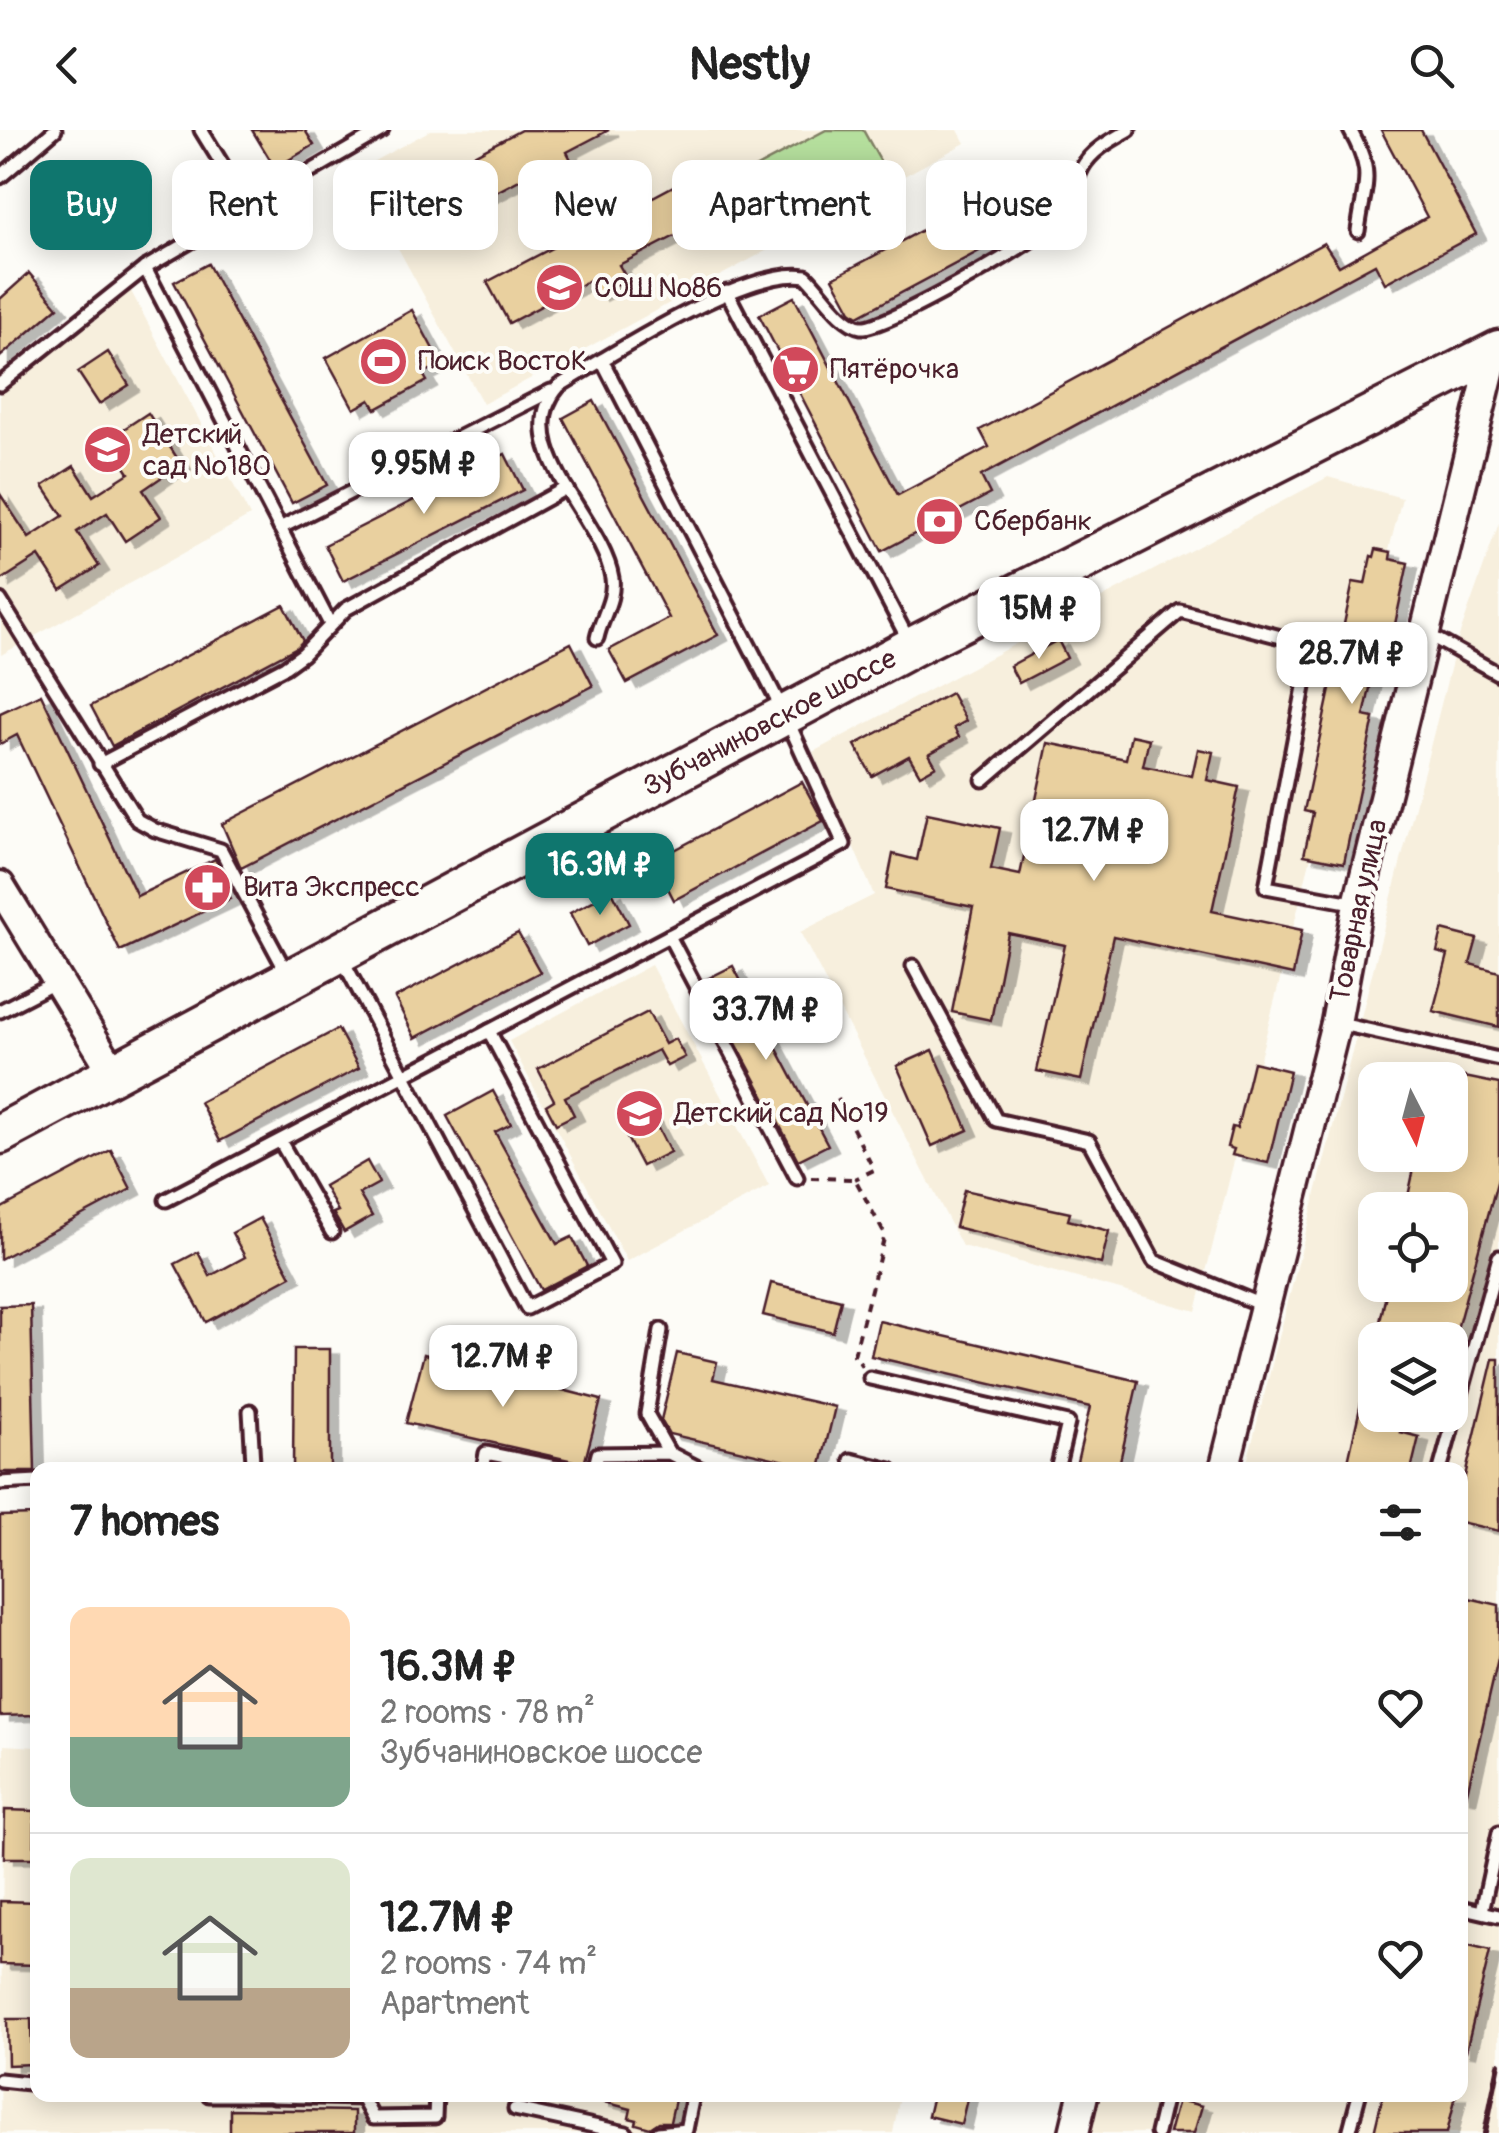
<!DOCTYPE html>
<meta charset="utf-8">
<style>
body{margin:0;font-family:Pangolin,sans-serif;background:#f2f2f2;color:#222;height:100vh;display:flex;flex-direction:column;font-size:38px;white-space:nowrap}
*{box-sizing:border-box;margin:0}
p{font-size:32px;color:#767676}
.icon{flex:none;width:55px;height:55px;fill:none;stroke:currentColor;stroke-width:2;stroke-linecap:round;stroke-linejoin:round}
.map{position:relative;flex:1;overflow:hidden}
.details{position:absolute;left:30px;top:1332px;width:1438px;height:640px;display:flex;flex-direction:column;background:#fff;border-radius:20px;box-shadow:0 5px 25px #0003}
.details>*{flex:none}
.banner{position:absolute;left:30px;top:30px;width:1440px;height:90px;display:flex;gap:20px}
.needle{width:65px;rotate:174deg}
.tools{position:absolute;left:1358px;top:932px;display:grid;gap:20px}
.tools a{display:grid;place-items:center;width:110px;height:110px;border-radius:20px;background:#fff;box-shadow:0 5px 25px #0003;font-size:50px}
.price{position:absolute;translate:-50% -85px;padding:0 22px;border-radius:20px;background:#fff;color:#222;font-size:32px;line-height:65px;filter:drop-shadow(0 2px 5px #0008)}
.price::after{content:'';position:absolute;left:50%;top:60px;width:30px;height:22px;margin-left:-15px;background:inherit;clip-path:polygon(0 0,100% 0,50% 100%)}
.price.selected{background:#0f766e;color:#fff}
ul{padding:0;list-style:none}
li{display:flex;align-items:center;gap:30px;height:250px;padding:0 40px}
li+li{border-top:2px solid #e0e0e0}
li span{display:grid;place-items:center;flex:none;width:280px;height:200px;border-radius:20px;color:#555}
li>.icon{margin-inline-start:auto}
span .icon{width:120px;height:120px;fill:#fffc;stroke-width:1}
li b{font-size:42px}
h2{display:flex;justify-content:space-between;align-items:center;height:120px;padding:0 40px;font-size:42px}
.pill{padding:0 35px;border-radius:20px;background:#fff;box-shadow:0 5px 25px #0003;font-size:35px;line-height:90px}
.pill.selected{background:#0f766e;color:#fff}
header{display:flex;justify-content:space-between;align-items:center;height:130px;padding:0 40px;background:#fff;font-size:45px;font-weight:700}
.map>svg:first-child{display:block}
.built{fill:#f7efdd;fill-rule:evenodd}
.green{fill:#b5df9d;stroke:#807f64;stroke-width:2.5}
.building{fill:#e9d09f;stroke:#4a1f2b;stroke-width:2.5;filter:url(#shadow)}
.lines{fill:none;stroke-linecap:round;stroke-linejoin:round}
.service-casing{stroke:#4a1f2b;stroke-width:19}
.tertiary-casing{stroke:#4a1f2b;stroke-width:35}
.primary-casing{stroke:#4a1f2b;stroke-width:45}
.path{stroke:#4a1f2b;stroke-width:4;stroke-dasharray:8 8;stroke-linecap:butt}
.service{stroke:#fdfcf7;stroke-width:11}
.tertiary{stroke:#fdfcf7;stroke-width:28}
.primary{stroke:#fdfcf7;stroke-width:38}
.rail{stroke:#4a1f2b;stroke-width:6}
.labels{text-anchor:middle;dominant-baseline:central;stroke-width:8;stroke-linejoin:round;paint-order:stroke}
.poi-label{font-size:28px;fill:#4a1f2b;stroke:#fdfcf7;text-anchor:start}
.street-label{font-size:28px;fill:#4a1f2b;stroke:#fdfcf7}
</style>
<header><svg class="icon" aria-label="back" viewBox="0 0 24 24"><path d="M15 5l-7 7 7 7"/></svg>Nestly<svg class="icon" aria-label="search" viewBox="0 0 24 24"><circle cx="10" cy="10" r="6"/><path d="M15 15l6 6"/></svg></header>
<div class="map">
<svg width="1499" height="2003" viewBox="0 0 1499 2003">
<defs>
<filter id="shadow"><feDropShadow dx="10" dy="5.5" stdDeviation="0" flood-color="#0004"/></filter>
</defs>
<rect width="100%" height="100%" fill="#fdfcf7"/>
<filter id="ink" filterUnits="userSpaceOnUse"><feTurbulence type="fractalNoise" baseFrequency=".01" numOctaves="2"/><feDisplacementMap in="SourceGraphic" scale="20" xChannelSelector="R" yChannelSelector="G"/><feConvolveMatrix kernelMatrix="1 2 1 2 8 2 1 2 1" color-interpolation-filters="sRGB"/></filter>
<g filter="url(#ink)">
<g class="built">
<path d="M431 0H958L965 13 483 274 356 41Z"/>
<path d="M124 148 250 386 1 525 0 255Z"/>
<path d="M1328 347 1402 368 1196 1181 962 1116 800 802 874 765 813 622Z"/>
<path d="M1499 393V2003H1087L1096 1965H1460V1340H1245L1457 512ZM1375 950H1450V1025H1375ZM1375 1080H1450V1155H1375ZM1375 1210H1450V1285H1375Z"/>
<path d="M651 835 769 1056 627 1131 509 911Z"/>
<path d="M4 1615 37 1617 38 1965H900L893 2003H0Z"/>
</g>
<path class="green" d="M826 0H863L883 36 779 92 751 40Z"/>
<g class="building">
<path d="M252 0H305L314 15 275 38Z"/>
<path d="M521 0H609L567 22 604 93 683 51 704 91 619 135 627 149 597 165 590 150 509 193 487 152 565 111 529 45 452 85 432 47Z"/>
<path d="M1381 0H1421L1476 104 1385 153 1375 134 981 346 990 364 882 421 759 185 794 167 898 365 989 317 980 300 1324 113 1339 136 1427 87Z"/>
<path d="M1019 48 1041 88 858 186 851 181 833 148Z"/>
<path d="M208 134 327 355 292 373 174 152Z"/>
<path d="M29 143 58 177 0 227V169Z"/>
<path d="M412 180 441 234 423 244 427 251 376 279 370 270 354 279 326 228Z"/>
<path d="M108 222 129 255 99 274 78 242Z"/>
<path d="M594 271 718 505 627 553 609 520 669 488 563 288Z"/>
<path d="M148 283 181 334 143 360 161 387 125 411 107 383 77 402 99 436 61 460 39 426 0 451V364L29 408 63 386 43 356 74 336 93 366 129 343 107 310Z"/>
<path d="M505 324 523 360 343 451 325 415Z"/>
<path d="M1376 419 1391 422 1390 429 1408 433 1387 532 1376 530 1364 586 1374 588 1344 733 1304 725 1313 683 1304 681 1353 452 1365 454 1371 426 1374 427Z"/>
<path d="M284 475 303 511 297 517 112 616 91 576Z"/>
<path d="M1058 510 1067 528 1019 553 1010 536Z"/>
<path d="M571 513 593 556 241 738 222 694Z"/>
<path d="M951 563 966 591 954 598 959 607 929 624 936 636 920 645 909 626 872 646 855 615Z"/>
<path d="M41 564 137 766 215 729 225 746 221 749 230 769 120 821 17 605 0 614V583Z"/>
<path d="M1131 605 1149 609 1143 636 1192 646 1198 619 1213 622 1207 650 1239 657 1212 781 1302 800 1293 845 1113 806 1081 950 1037 941 1065 815 1008 803 991 890 952 882 973 777 886 759 893 724 917 730 927 683 1000 698 991 739 1020 745 1048 613 1126 629Z"/>
<path d="M802 652 823 691 674 770 654 731Z"/>
<path d="M612 761 629 794 587 816 570 783Z"/>
<path d="M1442 800 1477 809 1470 834 1499 842V897L1433 881 1448 825 1437 822Z"/>
<path d="M518 803 540 842 415 908 395 868Z"/>
<path d="M733 836 828 1015 798 1030 703 851Z"/>
<path d="M648 882 665 914 675 909 685 927 667 936 658 920 565 967 574 985 556 994 546 975 554 970 538 939Z"/>
<path d="M338 899 359 938 220 1011 200 972Z"/>
<path d="M933 920 968 1000 932 1016 897 936Z"/>
<path d="M1253 932 1290 941 1268 1033 1232 1025 1234 1019 1227 1017 1232 997 1237 998Z"/>
<path d="M1450 944 1499 954V1045L1454 1210H1376L1388 1155H1450V1080H1405L1417 1025H1450Z"/>
<path d="M493 961 511 994 495 1002 557 1114 572 1107 587 1136 541 1160 447 986Z"/>
<path d="M652 987 670 1022 642 1036 624 1002Z"/>
<path d="M111 1020 131 1059 0 1129V1079Z"/>
<path d="M367 1031 379 1053 359 1064 372 1086 344 1102 333 1083 338 1081 324 1056Z"/>
<path d="M964 1060 1070 1083 1068 1090 1109 1101 1101 1134 955 1097Z"/>
<path d="M260 1088 291 1146 206 1192 175 1134 198 1122 210 1146 245 1127 232 1103Z"/>
<path d="M771 1153 841 1170 833 1202 763 1185Z"/>
<path d="M31 1175 35 1342H0V1176Z"/>
<path d="M879 1191 1138 1251 1118 1340H1075L1090 1277 871 1226Z"/>
<path d="M294 1219H330V1340H293Z"/>
<path d="M677 1223 717 1232 713 1249 835 1277 820 1339 669 1304 661 1290Z"/>
<path d="M424 1224 601 1270 583 1338 573 1331 406 1293Z"/>
<path d="M1493 1229H1499V1401L1460 1392V1367Z"/>
<path d="M1368 1242 1375 1243V1285H1404L1400 1302 1419 1307 1411 1340H1346Z"/>
<path d="M36 1385 38 1585 0 1586V1386Z"/>
<path d="M1460 1466 1499 1475V1525L1466 1667 1460 1666Z"/>
<path d="M5 1680 35 1681 34 1728H4Z"/>
<path d="M0 1771 38 1772V1835L0 1834Z"/>
<path d="M1460 1814 1490 1821 1466 1921 1460 1920Z"/>
<path d="M7 1889H31L32 1934 8 1935Z"/>
<path d="M600 1965H676L670 1992H659L650 1998 636 1994 637 1990 629 1988 631 1979 600 1971Z"/>
<path d="M933 1965H968L961 1994 928 1986Z"/>
<path d="M1383 1965H1456L1447 2003H1374Z"/>
<path d="M1178 1970 1202 1976 1194 2003H1169Z"/>
<path d="M230 1979 354 1981V2003H230Z"/>
</g>
<g class="lines">
<defs>
<g id="service">
<path d="M201 0 249 78"/>
<path d="M1350 0C1376 46 1364 53 1358 101"/>
<path d="M0 47 55 0"/>
<path d="M145 138 330 494"/>
<path d="M727 162 910 513"/>
<path d="M602 230 785 585 844 714 669 806"/>
<path d="M0 254 145 138 382 0"/>
<path d="M280 398 551 261"/>
<path d="M0 470 137 690 155 700 221 720 288 845"/>
<path d="M1427 504 1499 544"/>
<path d="M597 508C601 488 615 470 612 448 603 389 507 315 559 256 611 225 748 136 806 146 821 160 841 194 861 197 883 200 1037 112 1054 92 1068 76 1073 56 1082 38 1092 20 1111 10 1129 0"/>
<path d="M100 634 285 537 303 524 346 479 566 358"/>
<path d="M983 650 1180 481 1312 515 1266 757 1358 774"/>
<path d="M913 836 996 990 1089 1011 1154 1131 1264 1176"/>
<path d="M0 881 58 851"/>
<path d="M1336 893 1499 929"/>
<path d="M489 901 669 806 797 1048"/>
<path d="M280 1011 332 1102"/>
<path d="M166 1070C274 1014 381 957 489 901L612 1134 527 1178 341 827"/>
<path d="M661 1200 647 1284 669 1323"/>
<path d="M870 1248 1068 1293 1057 1340"/>
<path d="M851 1330 891 1340"/>
<path d="M248 1340 253 1333 250 1281"/>
<path d="M483 1340 486 1323 571 1340"/>
<path d="M594 1340 598 1324 669 1323 702 1340"/>
<path d="M1440 1340 1499 1127"/>
<path d="M0 1353 38 1351"/>
<path d="M1460 1777 1499 1786"/>
<path d="M1482 1781 1499 1703"/>
<path d="M0 1950 38 1954"/>
<path d="M209 1965H273"/>
<path d="M273 1966 362 1968 363 1965"/>
<path d="M362 1968 373 1988 435 1987 436 1965"/>
<path d="M515 1979 626 2003"/>
<path d="M658 2003 686 2000 693 1965"/>
<path d="M1157 2003 1166 1965"/>
<path d="M1349 2003 1359 1965"/>
</g>
<g id="tertiary">
<path d="M0 756 114 943"/>
<path d="M1224 1340 1336 893 1358 774 1494 222"/>
<path d="M1074 2003 1083 1965"/>
</g>
<path id="primary" d="M0 1004 912 517 1499 220"/>
</defs>
<use href="#service" class="service-casing"/>
<use href="#tertiary" class="tertiary-casing"/>
<use href="#primary" class="primary-casing"/>
<g class="path">
<path d="M838 969 874 1040 855 1049"/>
<path d="M811 1048 855 1049 885 1105 854 1225 862 1236"/>
</g>
<use href="#service" class="service"/>
<use href="#tertiary" class="tertiary"/>
<use href="#primary" class="primary"/>
<path class="rail" d="M1485 2003 1499 1934"/>
</g>
</g>
<defs>
<symbol id="school-disc" viewBox="-11 -11 22 22"><circle r="9.5" fill="#d1495b" stroke="#fdfcf7"/><path d="M0-5L7-2L0 1L-7-2ZM-4 1L0 2.5L4 1V4Q0 6-4 4Z" fill="#fff"/></symbol>
<symbol id="stadium-disc" viewBox="-11 -11 22 22"><circle r="9.5" fill="#d1495b" stroke="#fdfcf7"/><path d="M0-5a6.5 5 0 1 0 0 10a6.5 5 0 1 0 0-10ZM-3.5-1.8h7v3.6h-7Z" fill="#fff"/></symbol>
<symbol id="supermarket-disc" viewBox="-11 -11 22 22"><circle r="9.5" fill="#d1495b" stroke="#fdfcf7"/><path d="M-6-5.5h2.5l.6 2H6L4.5 2H-2.5L-4.4-4H-6ZM-1.5 3.2a1.3 1.3 0 1 0 .1 0ZM3 3.2a1.3 1.3 0 1 0 .1 0Z" fill="#fff"/></symbol>
<symbol id="bank-disc" viewBox="-11 -11 22 22"><circle r="9.5" fill="#d1495b" stroke="#fdfcf7"/><path d="M-6-4H6V4H-6ZM0-2.3a2.3 2.3 0 1 0 0 4.6a2.3 2.3 0 1 0 0-4.6Z" fill="#fff"/></symbol>
<symbol id="pharmacy-disc" viewBox="-11 -11 22 22"><circle r="9.5" fill="#d1495b" stroke="#fdfcf7"/><path d="M-2-6h4v4h4v4h-4v4h-4v-4h-4v-4h4Z" fill="#fff"/></symbol>
</defs>
<g fill-rule="evenodd">
<use href="#school-disc" x="532" y="130" width="55" height="55"/>
<use href="#stadium-disc" x="356" y="204" width="55" height="55"/>
<use href="#supermarket-disc" x="768" y="212" width="55" height="55"/>
<use href="#school-disc" x="80" y="292" width="55" height="55"/>
<use href="#bank-disc" x="912" y="364" width="55" height="55"/>
<use href="#pharmacy-disc" x="180" y="730" width="55" height="55"/>
<use href="#school-disc" x="612" y="956" width="55" height="55"/>
</g>
<g class="labels">
<g class="poi-label">
<text x="594" y="158">СОШ №86</text>
<text x="418" y="231">Поиск ВостоК</text>
<text x="830" y="239">Пятёрочка</text>
<text x="143" y="304">Детский<tspan x="143" dy="32">сад №180</tspan></text>
<text x="974" y="391">Сбербанк</text>
<text x="243" y="757">Вита Экспресс</text>
<text x="674" y="983">Детский сад №19</text>
</g>
<g class="street-label">
<text transform="translate(770 593) rotate(-28)">Зубчаниновское шоссе</text>
<text transform="translate(1359 781) rotate(-78)">Товарная улица</text>
</g>
</g>
</svg>
<div class="tools">
<a><svg class="needle" viewBox="-14 -14 28 28"><path d="M0-13l5 13h-10z" fill="#e53935"/><path d="M0 13l5-13h-10z" fill="#767676"/></svg></a>
<a><svg class="icon" aria-label="locate" viewBox="0 0 24 24"><circle cx="12" cy="12" r="6"/><path d="M12 2v4M12 18v4M2 12h4M18 12h4"/></svg></a>
<a><svg class="icon" aria-label="layers" viewBox="0 0 24 24"><path d="M12 4l9 5-9 5-9-5zM3 14l9 5 9-5"/></svg></a>
</div>
<b class="price" style="left:424px;top:387px">9.95M ₽</b>
<b class="price" style="left:1039px;top:532px">15M ₽</b>
<b class="price" style="left:1352px;top:577px">28.7M ₽</b>
<b class="price" style="left:1094px;top:754px">12.7M ₽</b>
<b class="price selected" style="left:600px;top:788px">16.3M ₽</b>
<b class="price" style="left:766px;top:933px">33.7M ₽</b>
<b class="price" style="left:503px;top:1280px">12.7M ₽</b>
<div class="banner">
<a class="pill selected">Buy</a>
<a class="pill">Rent</a>
<a class="pill">Filters</a>
<a class="pill">New</a>
<a class="pill">Apartment</a>
<a class="pill">House</a>
</div>
<section class="details">
<h2>7 homes<svg class="icon" aria-label="filters" viewBox="0 0 24 24"><path d="M4 7h16M4 17h16"/><circle cx="9" cy="7" r="2"/><circle cx="15" cy="17" r="2"/></svg></h2>
<ul>
<li><span style="background:linear-gradient(#ffd9b3 65%,#7fa58c 0)"><svg class="icon" aria-label="home" viewBox="0 0 24 24"><path d="M3 11l9-7 9 7M6 9v11h12V9"/></svg></span><div><b>16.3M ₽</b><p>2 rooms · 78 m²</p><p>Зубчаниновское шоссе</p></div><svg class="icon" aria-label="heart" viewBox="0 0 24 24"><path d="M12 20l-8-8c-3-5 5-10 8-4 3-6 11-1 8 4z"/></svg></li>
<li><span style="background:linear-gradient(#dfe7d0 65%,#b9a48a 0)"><svg class="icon" aria-label="home" viewBox="0 0 24 24"><path d="M3 11l9-7 9 7M6 9v11h12V9"/></svg></span><div><b>12.7M ₽</b><p>2 rooms · 74 m²</p><p>Apartment</p></div><svg class="icon" aria-label="heart" viewBox="0 0 24 24"><path d="M12 20l-8-8c-3-5 5-10 8-4 3-6 11-1 8 4z"/></svg></li>
</ul>
</section>
</div>
